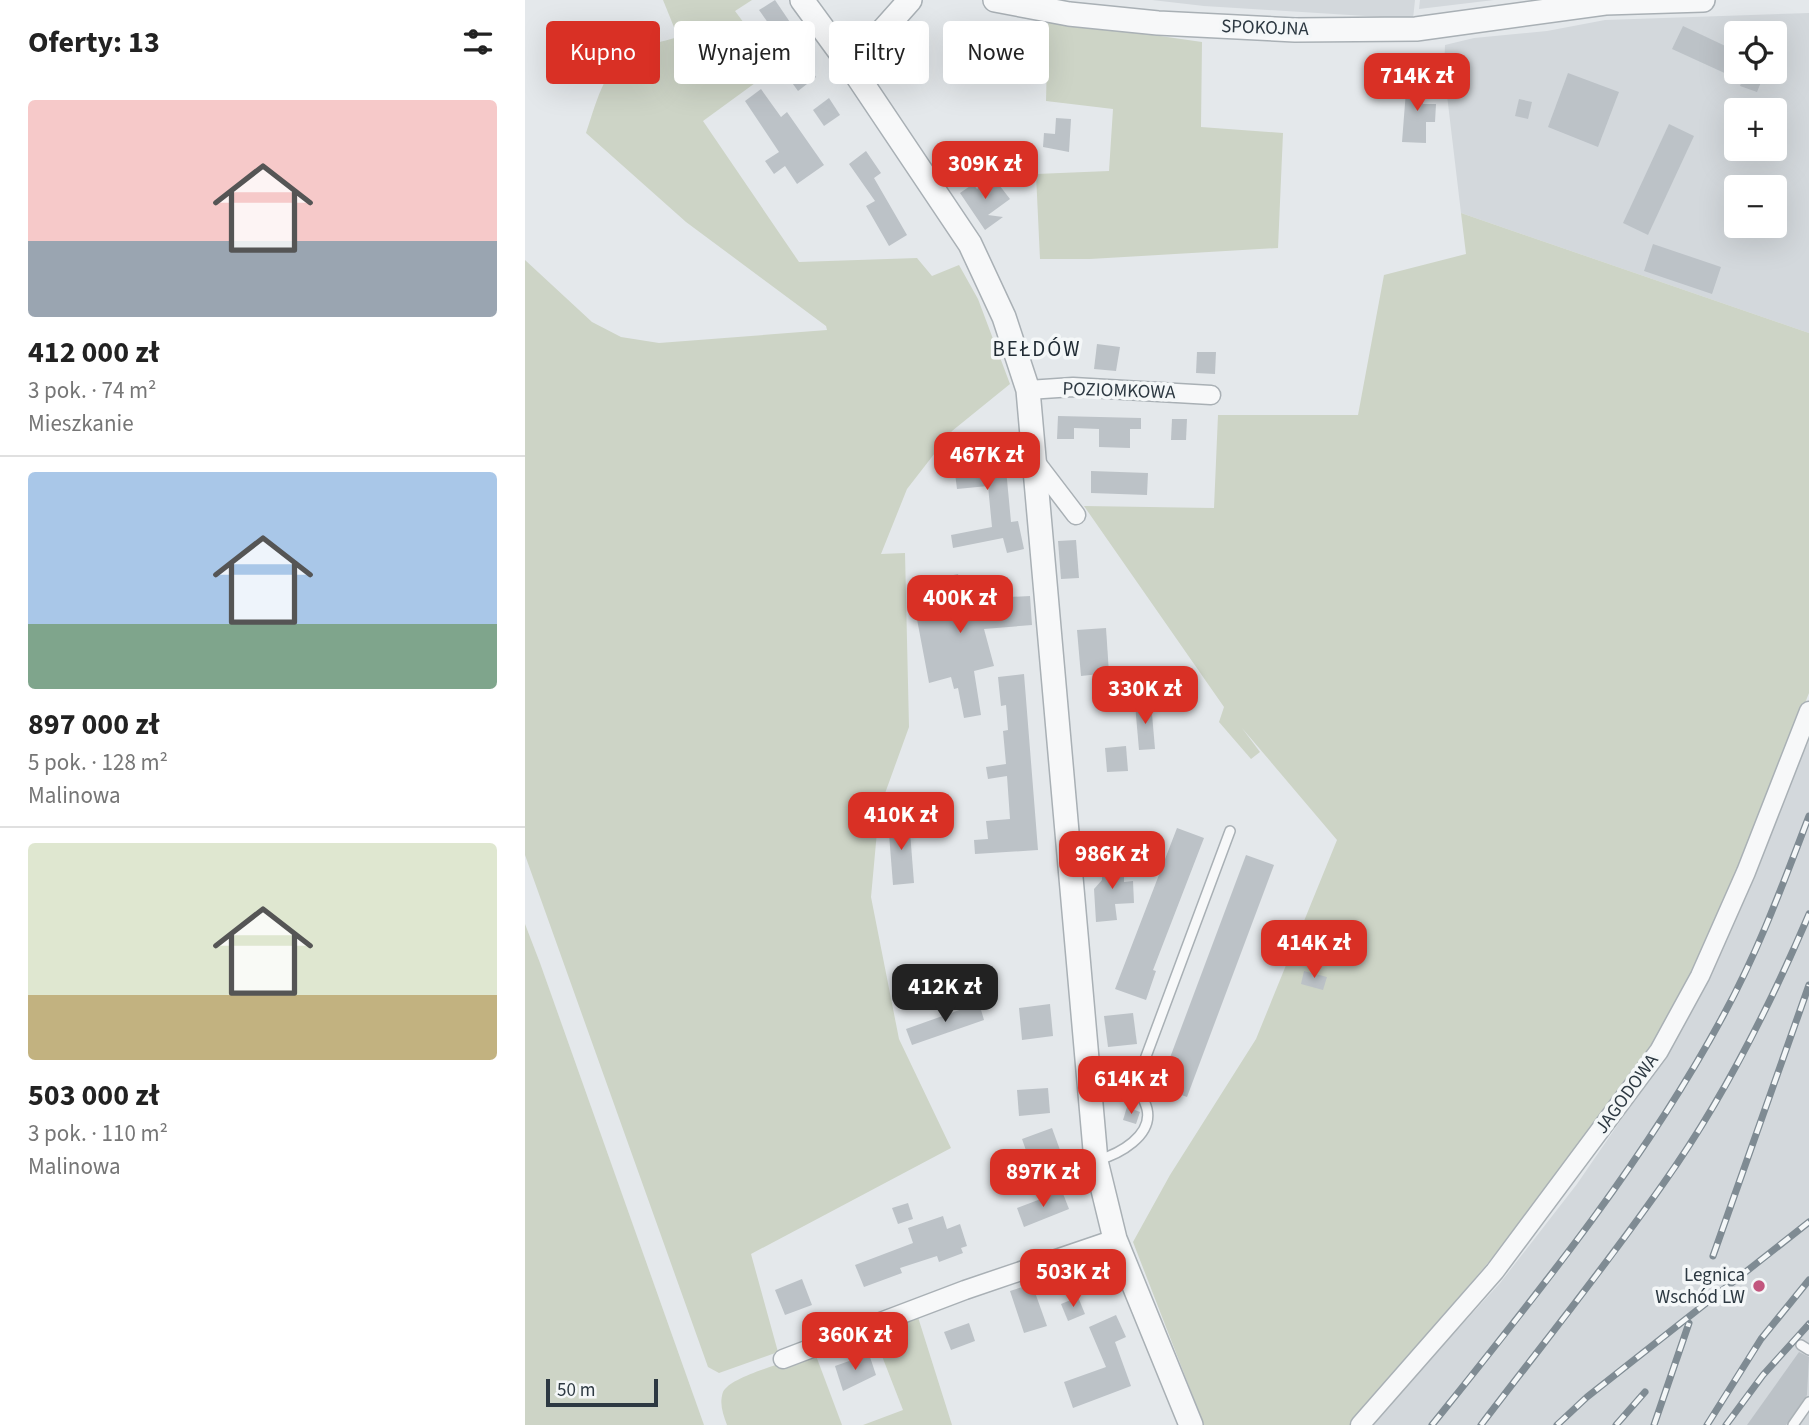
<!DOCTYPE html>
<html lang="pl">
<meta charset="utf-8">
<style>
body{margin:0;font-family:"Source Sans 3",sans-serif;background:#f2f2f2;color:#222;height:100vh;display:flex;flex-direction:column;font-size:26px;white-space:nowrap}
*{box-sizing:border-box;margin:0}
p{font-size:23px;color:#767676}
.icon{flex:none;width:38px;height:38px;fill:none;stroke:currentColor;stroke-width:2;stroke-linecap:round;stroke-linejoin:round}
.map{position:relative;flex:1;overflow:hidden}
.details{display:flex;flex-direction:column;background:#fff;width:525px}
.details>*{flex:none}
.banner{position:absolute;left:21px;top:21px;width:665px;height:63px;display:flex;gap:14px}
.buttons{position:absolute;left:1199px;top:21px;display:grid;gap:14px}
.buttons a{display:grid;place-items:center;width:63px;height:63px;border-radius:7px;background:#fff;box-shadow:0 7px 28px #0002;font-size:35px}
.scale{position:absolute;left:21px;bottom:18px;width:112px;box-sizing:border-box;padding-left:7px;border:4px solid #2d3942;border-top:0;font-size:19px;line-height:24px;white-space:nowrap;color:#2d3942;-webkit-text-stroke:5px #f4f7f8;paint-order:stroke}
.price{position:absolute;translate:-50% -60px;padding:0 16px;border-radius:14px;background:#d93025;color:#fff;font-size:23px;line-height:46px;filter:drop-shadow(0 2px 4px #0008)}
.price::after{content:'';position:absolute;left:50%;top:42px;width:21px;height:16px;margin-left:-10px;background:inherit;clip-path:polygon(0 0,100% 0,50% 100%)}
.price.selected{background:#222;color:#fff}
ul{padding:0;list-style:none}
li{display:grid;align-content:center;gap:14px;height:371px;padding:0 28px}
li+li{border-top:2px solid #e0e0e0}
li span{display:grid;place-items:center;height:217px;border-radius:7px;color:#555}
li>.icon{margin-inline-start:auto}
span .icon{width:126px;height:126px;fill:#fffc;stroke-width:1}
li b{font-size:30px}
h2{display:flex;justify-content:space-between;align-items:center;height:84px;padding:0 28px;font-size:30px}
.pill{padding:0 24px;border-radius:7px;background:#fff;box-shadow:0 7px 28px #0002;font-size:24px;line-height:63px}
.pill.selected{background:#d93025;color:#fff}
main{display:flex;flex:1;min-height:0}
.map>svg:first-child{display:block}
.built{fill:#d3d8dc;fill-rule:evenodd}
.green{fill:#cdd4c6}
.building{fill:#bcc2c7}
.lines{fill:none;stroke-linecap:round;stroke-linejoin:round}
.service-casing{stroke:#a9b0b5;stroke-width:12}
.minor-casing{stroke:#a9b0b5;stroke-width:21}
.tertiary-casing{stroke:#a9b0b5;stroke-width:26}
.service{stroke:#f7f8f9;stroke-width:9}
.minor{stroke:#f7f8f9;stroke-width:18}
.tertiary{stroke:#f7f8f9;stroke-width:23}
.rail-casing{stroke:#7f8b93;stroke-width:7}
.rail{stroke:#f4f7f8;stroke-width:4.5;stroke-dasharray:13;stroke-linecap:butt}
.poi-dot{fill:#c2567e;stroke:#f4f7f8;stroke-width:2.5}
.labels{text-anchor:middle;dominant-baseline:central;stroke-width:7;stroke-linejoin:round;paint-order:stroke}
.street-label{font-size:19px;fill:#2d3942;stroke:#f4f7f8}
.poi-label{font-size:19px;fill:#2d3942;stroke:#f4f7f8;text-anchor:end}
.neighbourhood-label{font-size:21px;letter-spacing:2px;fill:#1f2a33;stroke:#f4f7f8}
</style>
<main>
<section class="details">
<h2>Oferty: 13<svg class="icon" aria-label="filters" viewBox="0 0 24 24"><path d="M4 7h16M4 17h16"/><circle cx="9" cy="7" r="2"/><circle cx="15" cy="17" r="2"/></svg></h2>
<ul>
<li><span style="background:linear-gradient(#f6c9c9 65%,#9aa5b1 0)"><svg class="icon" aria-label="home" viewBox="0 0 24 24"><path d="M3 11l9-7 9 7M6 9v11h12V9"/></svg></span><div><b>412 000 zł</b><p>3 pok. · 74 m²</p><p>Mieszkanie</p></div></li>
<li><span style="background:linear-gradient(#a9c7e8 70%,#7fa58c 0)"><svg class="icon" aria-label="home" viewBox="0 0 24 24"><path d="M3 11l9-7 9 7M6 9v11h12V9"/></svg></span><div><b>897 000 zł</b><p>5 pok. · 128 m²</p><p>Malinowa</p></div></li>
<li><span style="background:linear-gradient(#dfe7d0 70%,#c2b280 0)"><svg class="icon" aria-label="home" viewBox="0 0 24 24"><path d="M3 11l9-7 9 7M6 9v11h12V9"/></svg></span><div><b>503 000 zł</b><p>3 pok. · 110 m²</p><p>Malinowa</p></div></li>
</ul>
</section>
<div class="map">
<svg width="1284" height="1425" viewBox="0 0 1284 1425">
<rect width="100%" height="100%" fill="#e4e8eb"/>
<g class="built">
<path d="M627 0H890L888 19 679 6Z"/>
<path d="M895 0H969L894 9Z"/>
<path d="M1284 13V333L936 213 919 70 920 45 949 38 1022 31 1080 20ZM1211 33H1250V72H1211ZM1211 110H1250V149H1211ZM1211 187H1250V226H1211Z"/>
<path d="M1284 733V1425H845L975 1283 1052 1184 1113 1095 1163 1009Z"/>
</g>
<g class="green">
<path d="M138 0H227L210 11 252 67 178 121 274 262 392 258 407 276 434 265 453 299 485 384 427 431 382 489 356 554 380 553 384 727 354 810 346 897 374 1039 426 1148 226 1254 253 1352 194 1373 183 1367 0 855V260L67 322 96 337 134 343 302 330 301 326 161 222 61 133C70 107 79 67 105 52 119 45 137 42 153 37Z"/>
<path d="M523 20 677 42 676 127 758 133 753 248 565 259H515L511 174 584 171 588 109 521 101Z"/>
<path d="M936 213 1284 333V693L1199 907 1166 979 1129 1047 1016 1200 826 1425H679L608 1242 645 1175 731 1039 812 840 717 728 735 752 726 759 694 722 699 707 559 506 689 508 693 415H833L859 275 941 254Z"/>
<path d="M0 924 15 963 179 1425H0Z"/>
<path d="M392 1314 427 1425H338L378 1410 348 1333Z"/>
<path d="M290 1353 317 1425H202C198 1414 194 1404 198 1392 206 1375 270 1360 290 1353Z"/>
</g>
<g class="building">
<path d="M250 0 273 34 258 44 234 10Z"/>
<path d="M1158 26 1211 51V72H1240L1232 92 1215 86 1217 81 1147 49Z"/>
<path d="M466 49 492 50 490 73 465 70Z"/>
<path d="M275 56 291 77 273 91 257 69Z"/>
<path d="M1043 73 1094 92 1073 147 1023 127Z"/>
<path d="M882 78 900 80 898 104H911L910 122H901V143L877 142Z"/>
<path d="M236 89 256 117 262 112 299 165 272 184 260 166 249 174 240 161 254 152 220 101Z"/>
<path d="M304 98 315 115 299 126 288 110Z"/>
<path d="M994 99 1007 102 1003 119 990 116Z"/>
<path d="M531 118 546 119 544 152 518 147 519 133 530 134Z"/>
<path d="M1144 124 1169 136 1123 235 1098 223Z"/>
<path d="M341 151 356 173 349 178 382 235 364 246 341 206 350 201 324 164Z"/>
<path d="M468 177 485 199 463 215 478 217 460 230 435 193 448 184 452 189Z"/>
<path d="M1128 244 1196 267 1187 294 1119 271Z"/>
<path d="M572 344 595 347 591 371 569 369Z"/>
<path d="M672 352H691L690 374 671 373Z"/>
<path d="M533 416 616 418V429H605V448L574 447V429L549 428V439H532Z"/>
<path d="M647 419H662L661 440H646Z"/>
<path d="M478 437 486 522 493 521 499 549 482 553 478 538 428 548 426 535 467 527 463 486 432 489 427 450 435 438 461 457 459 439Z"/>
<path d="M566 471 623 473 622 495 566 493Z"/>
<path d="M551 540 554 578 536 579 533 541Z"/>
<path d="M433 574 441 613 486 608 485 597 505 596 507 625 459 629 469 666 449 671 456 715 439 718 433 688 429 689 426 677 404 683 388 598 394 597 391 583Z"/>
<path d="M581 628 584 673 556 676 552 630Z"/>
<path d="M499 674 513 850 450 854 449 840 463 839 461 821 485 819 482 776 463 779 461 767 481 764 478 731 483 730 481 705 476 706 473 677Z"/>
<path d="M626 702 630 749 614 750 610 704Z"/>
<path d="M601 746 603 771 582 772 580 748Z"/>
<path d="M384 819 389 883 368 885 363 821Z"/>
<path d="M652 828 679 838 628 970 631 971 621 1000 590 989Z"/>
<path d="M721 855 749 865 662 1097 634 1087Z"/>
<path d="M599 860V882L608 881 609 903 590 904 592 920 571 922 569 889 577 880V861Z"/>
<path d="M779 971 802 977 798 990 776 984Z"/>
<path d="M454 1003 459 1020 387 1045 381 1029Z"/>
<path d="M525 1004 528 1036 497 1040 494 1008Z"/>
<path d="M608 1013 612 1044 583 1047 579 1016Z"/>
<path d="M523 1088 525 1113 494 1116 492 1090Z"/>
<path d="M602 1107 615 1112 611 1124 598 1120Z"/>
<path d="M527 1128 535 1150 505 1162 497 1139Z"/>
<path d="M537 1191 544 1209 499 1227 492 1208Z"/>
<path d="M383 1203 388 1219 373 1224 367 1208Z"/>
<path d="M418 1216 422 1229 435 1224 442 1246 436 1248 438 1253 414 1262 412 1256 375 1268 377 1273 339 1287 330 1265 388 1243 383 1228Z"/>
<path d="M570 1259 581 1284 560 1293 549 1268Z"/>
<path d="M277 1279 287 1305 260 1315 250 1290Z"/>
<path d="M507 1284 522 1326 499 1333 485 1291Z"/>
<path d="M553 1297 560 1314 543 1321 536 1304Z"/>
<path d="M591 1315 601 1337 590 1342 606 1386 548 1408 539 1382 581 1367 564 1327Z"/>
<path d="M444 1323 450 1341 426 1350 419 1332Z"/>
<path d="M1274 1352 1284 1357 1282 1395 1261 1425H1222Z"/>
<path d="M344 1354 351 1375 318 1391 310 1366Z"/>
</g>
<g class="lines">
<defs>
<g id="service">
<path d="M573 1160C594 1154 628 1136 622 1109 619 1098 613 1090 613 1078L705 831"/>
<path d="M1276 1345 1284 1350"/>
<path d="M1268 1425 1284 1402"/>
</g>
<g id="minor">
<path d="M503 390 548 387 686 395"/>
<path d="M509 460 551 515"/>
<path d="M258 1359 440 1290 590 1239"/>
<path d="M835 1425 970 1271 1134 1051 1175 976 1221 872 1284 711"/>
</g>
<g id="tertiary">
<path d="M277 0 329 71 445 244 479 317 503 390 571 1161 590 1239 666 1425"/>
<path d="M470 0 544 14 633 23 770 30 891 29 1080 3 1178 0"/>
<path d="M329 71 345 45 385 0"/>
</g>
</defs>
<use href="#service" class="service-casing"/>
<use href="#minor" class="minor-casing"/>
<use href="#tertiary" class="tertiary-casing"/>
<use href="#service" class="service"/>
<use href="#minor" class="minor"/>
<use href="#tertiary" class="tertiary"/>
<defs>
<g id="rail">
<path d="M1188 1256 1284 985"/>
<path d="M907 1425C1012 1294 1118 1164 1198 1016 1233 952 1258 884 1284 816"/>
<path d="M956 1425C1017 1345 1080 1267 1138 1184 1197 1101 1244 1008 1284 914"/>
<path d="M1032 1425 1062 1397 1284 1222"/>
<path d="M1091 1425 1120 1392"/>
<path d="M1129 1425 1164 1323"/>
<path d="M1182 1425 1236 1339 1284 1280"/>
<path d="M1201 1425 1238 1375 1284 1324"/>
</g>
</defs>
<use href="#rail" class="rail-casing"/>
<use href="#rail" class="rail"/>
</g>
<circle class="poi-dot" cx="1234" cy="1286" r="7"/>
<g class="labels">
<g class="street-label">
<text transform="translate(740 28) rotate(2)">SPOKOJNA</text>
<text transform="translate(594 391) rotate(2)">POZIOMKOWA</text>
<text transform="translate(1102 1094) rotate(-54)">JAGODOWA</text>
</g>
<g class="poi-label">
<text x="1220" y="1275">Legnica<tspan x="1220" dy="22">Wschód LW</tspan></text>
</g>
<g class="neighbourhood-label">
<text x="512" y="349">BEŁDÓW</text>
</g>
</g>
</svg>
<div class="buttons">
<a><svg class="icon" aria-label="locate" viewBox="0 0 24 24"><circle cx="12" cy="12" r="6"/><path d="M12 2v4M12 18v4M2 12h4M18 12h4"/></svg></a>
<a>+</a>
<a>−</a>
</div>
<div class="scale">50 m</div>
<b class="price" style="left:892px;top:113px">714K zł</b>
<b class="price" style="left:460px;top:201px">309K zł</b>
<b class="price" style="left:462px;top:492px">467K zł</b>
<b class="price" style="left:435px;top:635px">400K zł</b>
<b class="price" style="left:620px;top:726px">330K zł</b>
<b class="price" style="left:376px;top:852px">410K zł</b>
<b class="price" style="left:587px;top:891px">986K zł</b>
<b class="price" style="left:789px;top:980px">414K zł</b>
<b class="price selected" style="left:420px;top:1024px">412K zł</b>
<b class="price" style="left:606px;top:1116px">614K zł</b>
<b class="price" style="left:518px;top:1209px">897K zł</b>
<b class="price" style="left:548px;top:1309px">503K zł</b>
<b class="price" style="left:330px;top:1372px">360K zł</b>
<div class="banner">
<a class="pill selected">Kupno</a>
<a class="pill">Wynajem</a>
<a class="pill">Filtry</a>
<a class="pill">Nowe</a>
</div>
</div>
</main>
